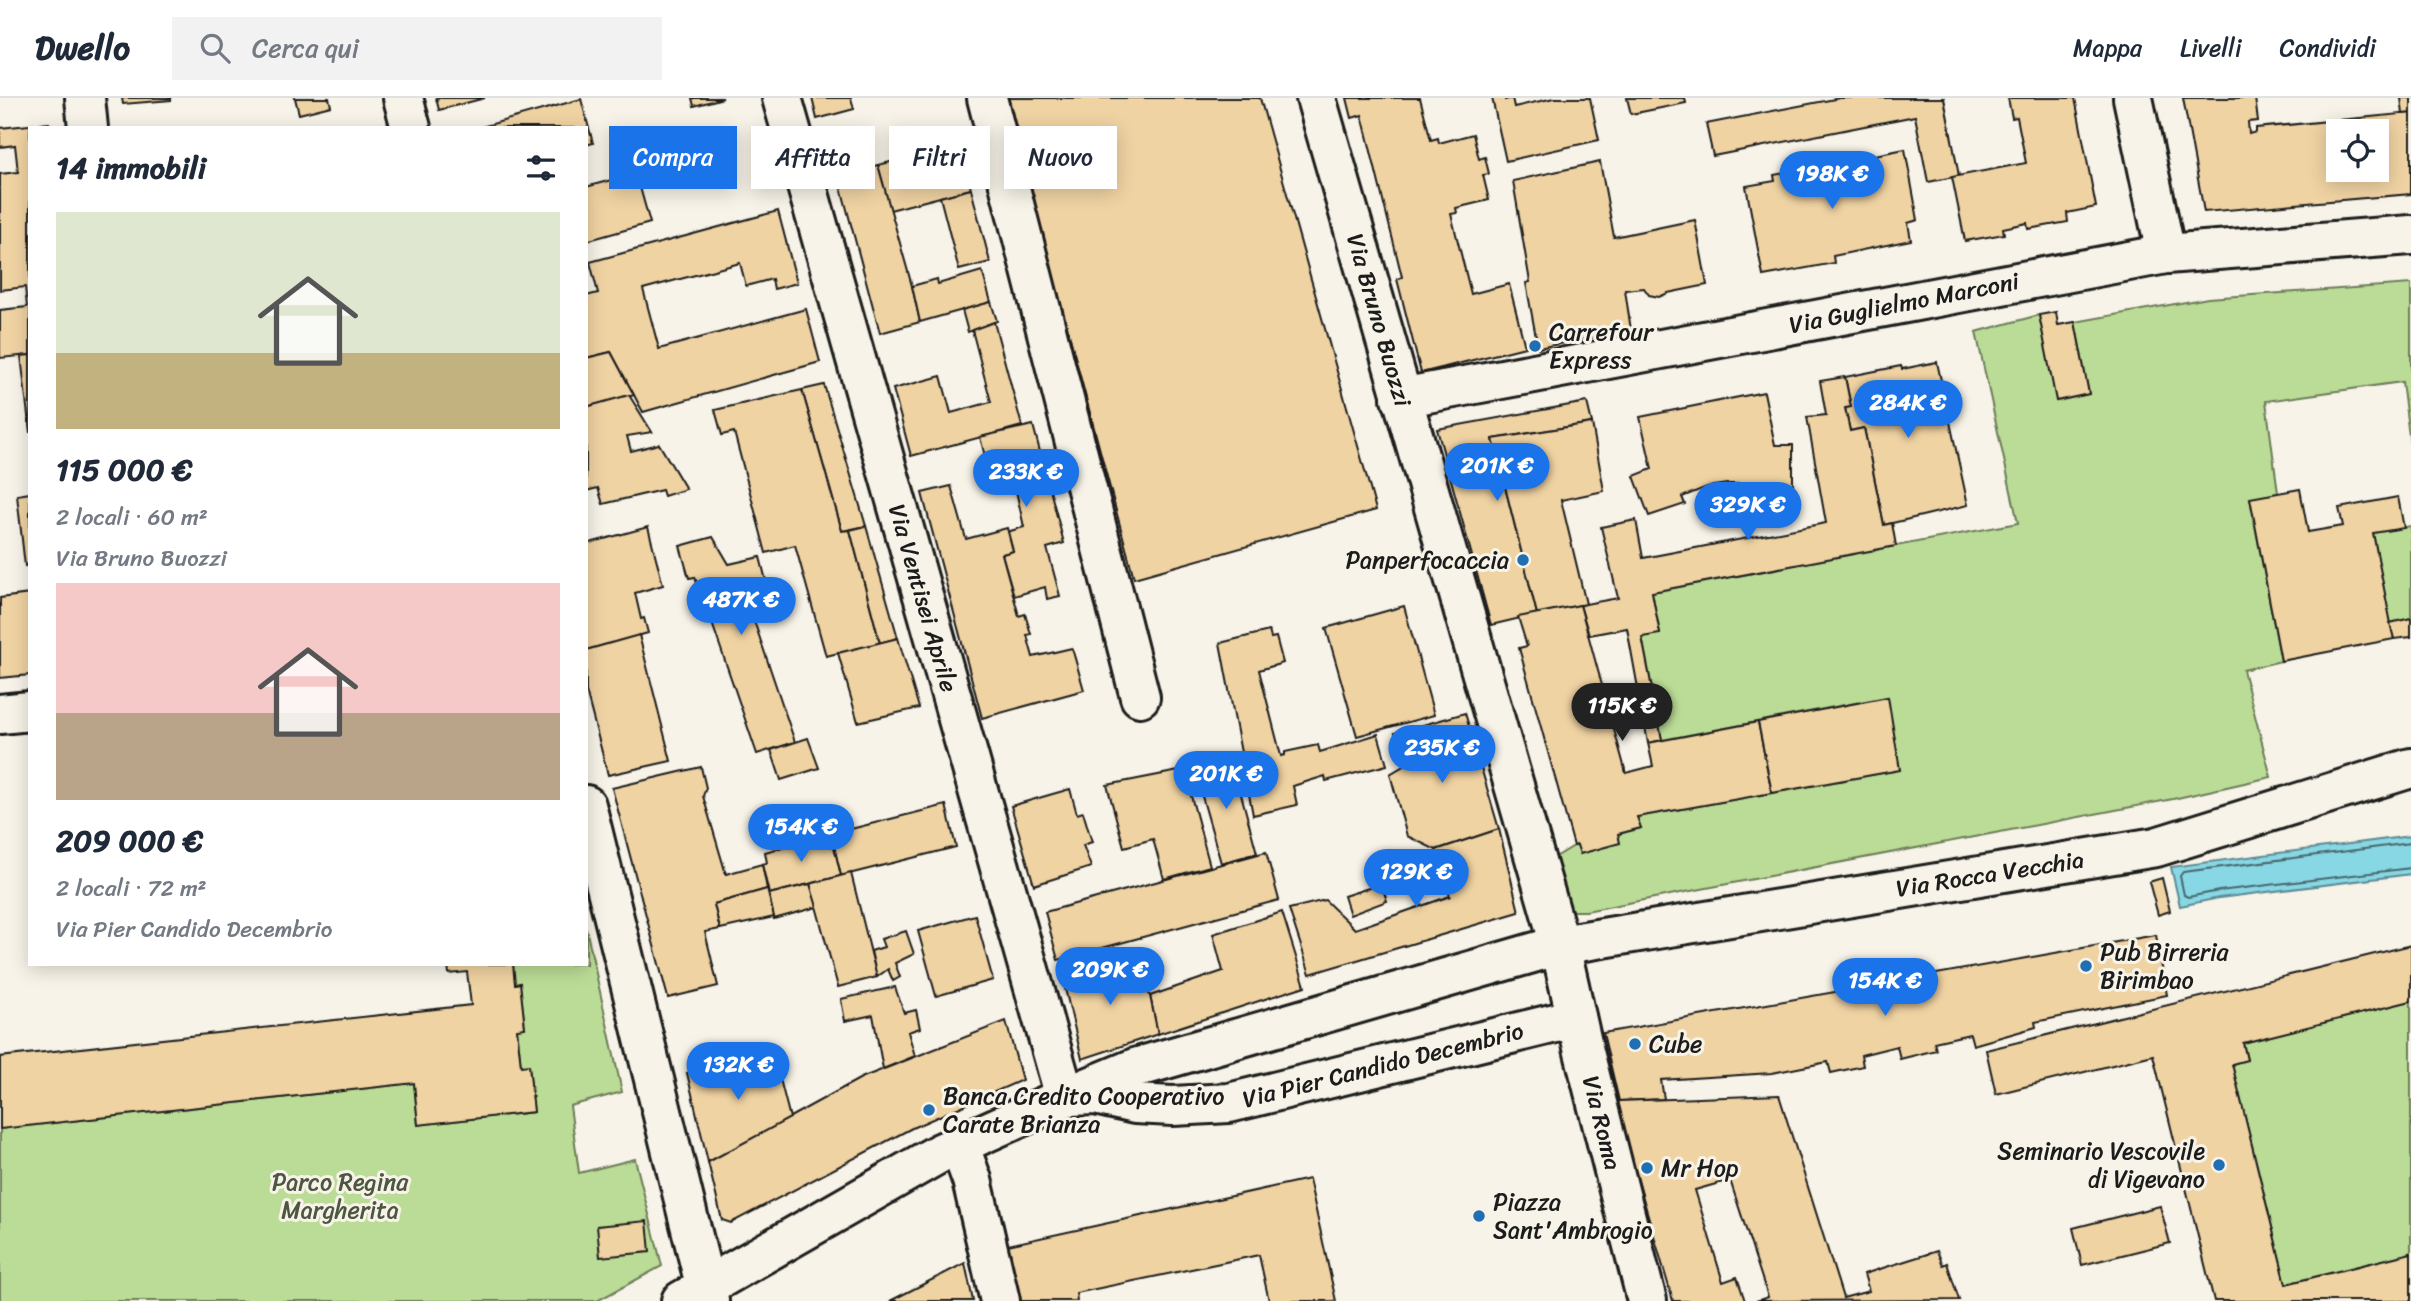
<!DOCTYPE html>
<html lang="it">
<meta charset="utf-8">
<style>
body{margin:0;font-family:Sriracha,sans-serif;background:#f2f2f3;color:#1f2937;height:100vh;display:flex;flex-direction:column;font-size:26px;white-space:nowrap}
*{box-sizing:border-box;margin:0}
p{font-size:23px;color:#747a83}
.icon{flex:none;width:38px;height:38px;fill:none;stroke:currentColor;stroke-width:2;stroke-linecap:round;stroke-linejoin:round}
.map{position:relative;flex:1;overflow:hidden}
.drawer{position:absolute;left:28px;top:28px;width:560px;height:840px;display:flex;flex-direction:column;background:#fff;border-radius:0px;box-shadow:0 4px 18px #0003}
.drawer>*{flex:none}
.hud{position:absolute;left:609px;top:28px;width:665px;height:63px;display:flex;gap:14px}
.fabs{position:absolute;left:2326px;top:21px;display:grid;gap:14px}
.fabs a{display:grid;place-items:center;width:63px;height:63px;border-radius:0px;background:#fff;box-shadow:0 4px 18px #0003;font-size:35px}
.price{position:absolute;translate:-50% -60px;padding:0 16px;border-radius:24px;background:#1a73e8;color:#fff;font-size:23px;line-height:46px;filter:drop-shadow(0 2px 4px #0008)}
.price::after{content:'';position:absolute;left:50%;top:42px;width:21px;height:16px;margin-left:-10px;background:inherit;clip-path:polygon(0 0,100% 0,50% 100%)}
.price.active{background:#222;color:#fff}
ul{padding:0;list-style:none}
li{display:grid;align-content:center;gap:14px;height:371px;padding:0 28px}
li span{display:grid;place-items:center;height:217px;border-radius:0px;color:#555}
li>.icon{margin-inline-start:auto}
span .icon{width:126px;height:126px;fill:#fffc;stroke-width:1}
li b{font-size:30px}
h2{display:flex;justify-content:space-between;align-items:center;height:84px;padding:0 28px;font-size:30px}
.tag{padding:0 24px;border-radius:0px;background:#fff;box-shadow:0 4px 18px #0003;font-size:24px;line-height:63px}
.tag.active{background:#1a73e8;color:#fff}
header{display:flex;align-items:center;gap:42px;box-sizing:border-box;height:98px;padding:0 35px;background:#fff;border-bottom:2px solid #e0e1e3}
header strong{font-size:33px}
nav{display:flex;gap:38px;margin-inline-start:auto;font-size:24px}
.search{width:490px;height:63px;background:#f2f2f3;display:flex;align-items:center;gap:18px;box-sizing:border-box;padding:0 24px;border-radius:0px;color:#747a83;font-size:26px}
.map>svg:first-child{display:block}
.green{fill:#bbdc96;stroke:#6c7c59;stroke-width:2}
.water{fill:#88d7e4;stroke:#5d8c94;stroke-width:2}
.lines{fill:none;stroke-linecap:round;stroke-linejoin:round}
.shore{stroke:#47676c;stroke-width:2}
.building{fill:#f0d3a3;stroke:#1c1c1c;stroke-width:2;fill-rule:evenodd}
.minor-casing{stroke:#1c1c1c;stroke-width:44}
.minor{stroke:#f7f3e8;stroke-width:38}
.poi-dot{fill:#1f6fb2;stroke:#f7f3e8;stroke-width:2.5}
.labels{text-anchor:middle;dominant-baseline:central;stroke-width:6;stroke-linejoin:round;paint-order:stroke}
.street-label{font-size:24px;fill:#1c1c1c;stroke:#f7f3e8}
.poi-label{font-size:24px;fill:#1c1c1c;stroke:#f7f3e8;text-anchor:start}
.park-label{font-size:24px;fill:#4c5641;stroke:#f7f3e8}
</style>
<header>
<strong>Dwello</strong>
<div class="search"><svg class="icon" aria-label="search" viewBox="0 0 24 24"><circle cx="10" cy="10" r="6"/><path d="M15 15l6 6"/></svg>Cerca qui</div>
<nav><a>Mappa</a><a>Livelli</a><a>Condividi</a></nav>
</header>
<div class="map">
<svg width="2411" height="1203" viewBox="0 0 2411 1203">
<rect width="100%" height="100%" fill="#f7f3e8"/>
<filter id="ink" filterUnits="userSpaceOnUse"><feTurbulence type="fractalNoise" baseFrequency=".0143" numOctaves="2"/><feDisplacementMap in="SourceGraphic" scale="14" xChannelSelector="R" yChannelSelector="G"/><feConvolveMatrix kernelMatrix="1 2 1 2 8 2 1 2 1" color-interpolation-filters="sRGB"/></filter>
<g filter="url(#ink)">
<g class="green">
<path d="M2411 186V353L2402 284 2266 303 2278 395 2250 401 2281 563 2243 572 2271 679 2173 701 1586 813H1572L1559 805 1554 760 1574 748 1641 730 1637 719 1900 672 1887 599 1662 642 1642 539 1660 535 1652 494 2018 425 1976 234 2039 217 2057 303 2089 296 2075 224 2208 200Z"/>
<path d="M2411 428V520L2390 525 2373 435Z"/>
<path d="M586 830 622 994 570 1008 579 1075 635 1061 662 1168 597 1203H0V1031L414 985 418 1027 534 1014 529 968H521L517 931 525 929 520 886H515L513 866H586Z"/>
<path d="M2411 903V1155L2286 1186 2232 966 2247 961 2243 945Z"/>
</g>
<path class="water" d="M2411 738V776L2219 800 2180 808 2171 769Z"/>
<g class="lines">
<path class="shore" d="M2411 745 2183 774 2180 778 2184 797 2188 799 2219 793 2411 770"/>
</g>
<g class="building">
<path d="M122 0H171V2L123 6Z"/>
<path d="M295 0H329L331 8 299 16Z"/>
<path d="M436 0H485L439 12Z"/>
<path d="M692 0H723L694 8Z"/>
<path d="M812 0H851L854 11 817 21Z"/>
<path d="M1006 0H1260L1376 412 1134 480Z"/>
<path d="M1347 0H1420L1431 42 1438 40 1439 45 1473 36 1479 61 1485 59 1489 76 1483 77 1489 102 1456 110 1457 115 1451 116 1471 196 1509 186 1525 249 1421 275 1397 181 1402 179 1362 17 1352 20Z"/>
<path d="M1492 0H1505V2L1512 0 1514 9 1554 0H1590L1599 42 1506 63Z"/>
<path d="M1627 0H1685L1686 5 1631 16Z"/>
<path d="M1840 0H1944L1959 78 1928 84 1915 18 1713 58 1706 26Z"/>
<path d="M2008 0H2075L2096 109 2067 115 2068 124 2028 131 2027 125 2003 130 2004 136 1965 143 1952 79 2026 65 2017 19 2012 20Z"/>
<path d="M2183 0H2255L2258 23 2248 24 2249 36 2256 34V30L2411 15V96L2204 114ZM2338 33H2376V72H2338Z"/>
<path d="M2401 0H2411V15L2403 16Z"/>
<path d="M581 1 593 45 586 47V30H478Z"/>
<path d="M49 25 50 30H30V257L0 260V212L27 209 25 189 0 192V76L18 74 15 47 0 49V30Z"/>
<path d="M962 47 971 91 890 112 878 67Z"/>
<path d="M1905 51 1918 122 1908 125 1911 142 1833 158 1834 165 1763 178 1746 88 1775 83 1774 77Z"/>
<path d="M1600 64 1614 139 1695 122 1707 187 1668 195 1659 199 1649 197 1644 190 1625 192 1631 232 1538 250 1526 185 1530 184 1513 83Z"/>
<path d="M878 67 912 188 920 224 880 235 838 78Z"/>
<path d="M636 75 650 125 586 143V89Z"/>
<path d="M971 91 990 164 959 172 940 99Z"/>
<path d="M778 113 797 185 774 191 772 181 746 188 740 165 643 191 659 251 806 211 820 264 643 314 611 254 586 260V198L598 195 590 164Z"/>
<path d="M982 173 991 204 920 224 912 188 937 181 938 186Z"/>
<path d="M991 204 997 223 968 234 962 212Z"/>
<path d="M2056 214 2058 227 2075 224 2089 296 2056 303 2039 217Z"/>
<path d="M994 224 1022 328 911 358 893 291 941 278 951 315 991 304 972 232Z"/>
<path d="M611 254 634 297 586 309V260Z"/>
<path d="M30 257V335L21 258Z"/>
<path d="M1937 264 1968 407 1884 427 1864 330 1850 333 1845 310 1851 309 1845 279 1901 268 1902 271Z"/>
<path d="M1845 279 1851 309 1845 310 1850 333 1864 330 1884 427 1892 425 1896 448 1652 494 1660 536 1642 539 1662 642 1648 645 1627 530 1589 537 1580 507 1618 500 1601 429 1636 422 1643 460 1826 425 1807 319 1826 317 1820 283Z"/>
<path d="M824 287 866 428 842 433 802 292Z"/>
<path d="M802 292 842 433 850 432 880 545 826 558 795 447 766 455 734 334 722 337 715 312Z"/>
<path d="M1764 294 1775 347H1793V391H1754V386H1727L1707 389 1682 399 1685 406 1649 418 1634 378 1652 371 1640 319Z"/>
<path d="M629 297 652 334 627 338 631 353 659 346 686 391 664 398 662 392 603 406 598 390 586 393V309Z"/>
<path d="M1587 304 1592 325 1493 341 1537 516 1491 527 1437 331Z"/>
<path d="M1592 325 1604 393 1561 402 1586 506 1537 516 1493 341Z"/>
<path d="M1033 327 1064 445 1047 450 1060 498 1047 501 1045 489 1014 498 1002 456 1013 453 1007 434 1024 429 1013 379 992 385 980 339Z"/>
<path d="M951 388 966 441 1007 430 1013 453 1002 456 1019 518 1025 516 1031 536 1027 537 1033 559 1072 550 1084 592 982 620 922 395Z"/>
<path d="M2300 391 2308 434 2343 428 2339 410 2398 399 2404 430 2373 435 2394 541 2281 563 2250 400Z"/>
<path d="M30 395V467L25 468 17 397Z"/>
<path d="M866 428 898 540 880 545 850 432Z"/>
<path d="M648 429 663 487 635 495 641 521 644 520 648 535 586 552V446Z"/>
<path d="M713 439 729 466 760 459 772 506 750 511 795 644 757 656 711 522 708 523 695 479 689 480 680 448Z"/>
<path d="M30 496V577L0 580V500Z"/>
<path d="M1580 507 1626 675 1653 668 1648 645 1758 624 1772 695 1637 719 1641 730 1618 736 1620 745 1580 756 1577 747 1574 748 1519 550 1527 548 1518 519Z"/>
<path d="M1404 508 1434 617 1357 638 1326 530Z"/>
<path d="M2411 520V539L2394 541 2390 525Z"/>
<path d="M1269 533 1271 540 1276 539 1283 565 1259 572 1281 658 1285 657V654L1318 647 1320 654 1378 636 1387 667 1326 683 1325 678 1293 688 1297 707 1253 717 1220 545Z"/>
<path d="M639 537 671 663 608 677 586 593V552Z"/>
<path d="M898 540 919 610 858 624 838 555Z"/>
<path d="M1888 599 1900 672 1772 695 1758 624Z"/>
<path d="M1465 615 1499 731 1436 752 1407 738 1390 676 1405 667 1395 635Z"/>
<path d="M808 640 819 670 781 682 771 652Z"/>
<path d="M1232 663 1257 755 1221 765 1194 670Z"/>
<path d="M701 669 706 690 703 698 726 776 762 766 767 791 714 806 720 831 705 834 718 888 668 900 612 690Z"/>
<path d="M1184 672 1210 768 1164 781 1153 741 1124 749 1107 687Z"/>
<path d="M1070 691 1077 716 1083 714 1092 744 1083 747 1091 769 1034 787 1011 708Z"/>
<path d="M946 707 956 749 841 778 831 736Z"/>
<path d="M1499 731 1519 814 1310 876 1289 811 1325 802 1355 831 1450 798 1436 752Z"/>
<path d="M831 736 841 778 769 796 762 766 767 765 765 754Z"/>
<path d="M1266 754 1279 802 1058 862 1045 814Z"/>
<path d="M851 775 877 879 838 889 810 786Z"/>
<path d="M2162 780 2170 813 2158 817 2149 784Z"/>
<path d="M810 786 817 809 774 821 769 796Z"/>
<path d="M1381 786 1387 803 1350 817 1344 798Z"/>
<path d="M767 791 774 819 720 831 714 806Z"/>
<path d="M1282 814 1305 888 1158 936 1150 898 1223 873 1213 836Z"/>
<path d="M975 817 993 882 936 898 918 833Z"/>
<path d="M906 833 914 856 895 865 900 879 893 883 888 871 877 879 871 853 884 849 881 841Z"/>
<path d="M2156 837 2167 897 2035 924 2036 929 1973 947 1970 936 1934 944 1936 952 1900 961 1897 948 1861 957 1863 968 1831 975 1828 964 1772 975 1661 982 1664 1001 1619 1003 1603 935Z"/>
<path d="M2411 847V903L2243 945 2247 962 2232 966 2286 1186 2411 1155V1203H2214L2153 957 1996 996 1986 952Z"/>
<path d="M1134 860 1150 898 1158 936 1082 961 1062 878Z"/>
<path d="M448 866H513L515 886 520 885 525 930 517 931 521 968 529 967 534 1014 418 1027 414 985 0 1031V959L471 907 467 874 449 876Z"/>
<path d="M895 889 904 915 916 912 920 930 908 934 915 958 883 971 873 917 845 923 841 901Z"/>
<path d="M1006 923 1022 982 912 1030 731 1125 722 1122 708 1064 861 980Z"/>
<path d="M773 954 790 1020 708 1064 687 975Z"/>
<path d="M1779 997 1843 1200 1869 1193 1864 1176 1937 1153 1943 1167 1947 1165 1959 1202 1756 1203 1768 1199 1730 1082 1695 1092 1723 1184 1737 1179 1745 1203H1673L1622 1028H1624L1618 1006 1619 1003Z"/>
<path d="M1309 1081 1336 1203H1269L1259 1157 1076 1195 1077 1203H1011L999 1149Z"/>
<path d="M2160 1108 2170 1145 2082 1167 2073 1130Z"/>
<path d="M647 1123 650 1154 600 1159 597 1128Z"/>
<path d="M965 1165 973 1203H890Z"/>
</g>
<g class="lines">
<defs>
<g id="minor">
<path d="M85 0 88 30"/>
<path d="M403 0 411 30"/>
<path d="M782 0 1065 999"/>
<path d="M987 0 1140 599"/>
<path d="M1316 0 1560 847 1584 954 1647 1203"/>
<path d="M2133 0 2166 156"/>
<path d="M1401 300 2166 156 2411 137"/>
<path d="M0 616 30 613"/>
<path d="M586 707 709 1203"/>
<path d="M1071 998 1095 997 1135 1006 1173 1008 1229 1005 1576 920"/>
<path d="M959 1046 972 1082 1000 1203"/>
<path d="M681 1203 940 1055 1065 999 1135 970 1560 847 2156 749 2411 670"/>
</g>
</defs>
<use href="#minor" class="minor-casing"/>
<use href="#minor" class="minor"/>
</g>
</g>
<g class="poi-dot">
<circle cx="1535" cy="248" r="7"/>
<circle cx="1523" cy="462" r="7"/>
<circle cx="2086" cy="868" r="7"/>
<circle cx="1635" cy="946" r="7"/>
<circle cx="929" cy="1012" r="7"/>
<circle cx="2219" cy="1067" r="7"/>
<circle cx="1647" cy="1070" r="7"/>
<circle cx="1479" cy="1118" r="7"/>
</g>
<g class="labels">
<g class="street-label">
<text transform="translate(1904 205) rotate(-11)">Via Guglielmo Marconi</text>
<text transform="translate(1379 222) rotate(74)">Via Bruno Buozzi</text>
<text transform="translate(923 500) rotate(74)">Via Ventisei Aprile</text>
<text transform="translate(1990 776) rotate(-9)">Via Rocca Vecchia</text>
<text transform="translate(1383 967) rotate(-14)">Via Pier Candido Decembrio</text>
<text transform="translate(1602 1025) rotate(76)">Via Roma</text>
</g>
<g class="poi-label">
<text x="1549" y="234">Carrefour<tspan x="1549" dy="28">Express</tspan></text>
<text x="1509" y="462" text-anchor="end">Panperfocaccia</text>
<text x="2100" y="854">Pub Birreria<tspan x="2100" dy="28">Birimbao</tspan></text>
<text x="1649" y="946">Cube</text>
<text x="943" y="998">Banca Credito Cooperativo<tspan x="943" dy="28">Carate Brianza</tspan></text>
<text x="2205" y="1053" text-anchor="end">Seminario Vescovile<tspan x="2205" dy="28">di Vigevano</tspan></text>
<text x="1661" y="1070">Mr Hop</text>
<text x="1493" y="1104">Piazza<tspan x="1493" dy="28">Sant'Ambrogio</tspan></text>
</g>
<g class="park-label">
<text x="340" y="1084">Parco Regina<tspan x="340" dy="28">Margherita</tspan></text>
</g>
</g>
</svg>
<div class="fabs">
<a><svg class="icon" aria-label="locate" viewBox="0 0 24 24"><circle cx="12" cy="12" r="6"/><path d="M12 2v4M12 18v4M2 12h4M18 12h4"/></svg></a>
</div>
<b class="price" style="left:1832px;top:113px">198K €</b>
<b class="price" style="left:1908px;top:342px">284K €</b>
<b class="price" style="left:1497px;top:405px">201K €</b>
<b class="price" style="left:1026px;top:411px">233K €</b>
<b class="price" style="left:1748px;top:444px">329K €</b>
<b class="price" style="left:741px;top:539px">487K €</b>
<b class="price active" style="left:1622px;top:645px">115K €</b>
<b class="price" style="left:1442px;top:687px">235K €</b>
<b class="price" style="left:1226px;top:713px">201K €</b>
<b class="price" style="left:801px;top:766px">154K €</b>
<b class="price" style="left:1416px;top:811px">129K €</b>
<b class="price" style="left:1110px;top:909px">209K €</b>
<b class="price" style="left:1885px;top:920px">154K €</b>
<b class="price" style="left:738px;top:1004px">132K €</b>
<div class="hud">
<a class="tag active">Compra</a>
<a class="tag">Affitta</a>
<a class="tag">Filtri</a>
<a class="tag">Nuovo</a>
</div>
<section class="drawer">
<h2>14 immobili<svg class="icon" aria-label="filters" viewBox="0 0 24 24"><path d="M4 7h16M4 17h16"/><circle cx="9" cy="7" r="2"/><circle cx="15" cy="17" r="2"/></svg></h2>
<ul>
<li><span style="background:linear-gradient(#dfe7d0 65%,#c2b280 0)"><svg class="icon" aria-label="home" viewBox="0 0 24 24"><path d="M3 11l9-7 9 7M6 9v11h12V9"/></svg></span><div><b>115 000 €</b><p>2 locali · 60 m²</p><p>Via Bruno Buozzi</p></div></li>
<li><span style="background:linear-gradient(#f6c9c9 60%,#b9a48a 0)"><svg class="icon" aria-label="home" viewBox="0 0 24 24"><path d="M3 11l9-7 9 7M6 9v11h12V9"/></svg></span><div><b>209 000 €</b><p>2 locali · 72 m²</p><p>Via Pier Candido Decembrio</p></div></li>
</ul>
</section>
</div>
